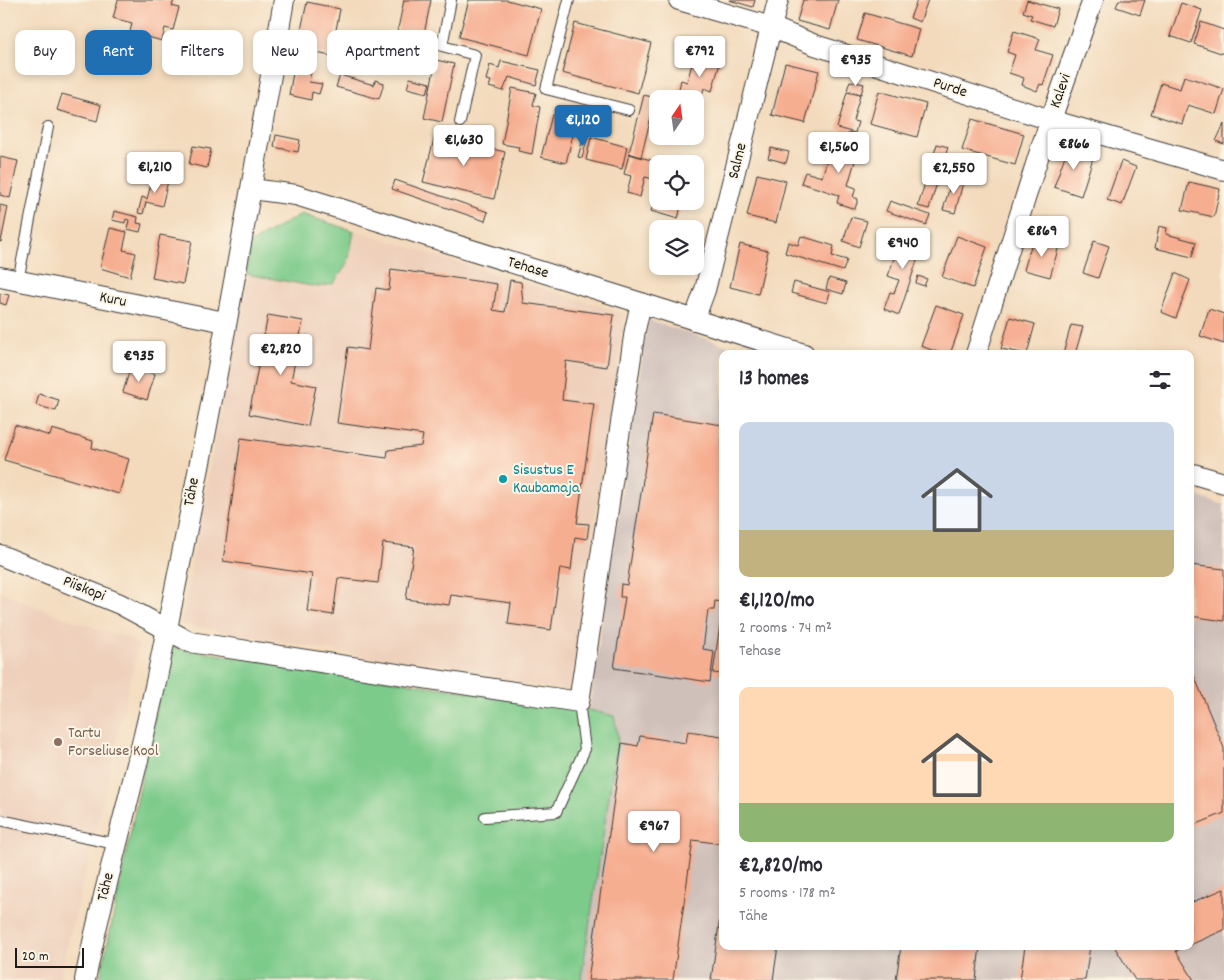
<!DOCTYPE html>
<meta charset="utf-8">
<style>
body{margin:0;font-family:Dekko,sans-serif;background:#f2f2f3;color:#2b2b33;height:100vh;display:flex;flex-direction:column;font-size:19px;white-space:nowrap}
*{box-sizing:border-box;margin:0}
p{font-size:16px;color:#7c7c81}
.icon{flex:none;width:28px;height:28px;fill:none;stroke:currentColor;stroke-width:2;stroke-linecap:round;stroke-linejoin:round}
.map{position:relative;flex:1;overflow:hidden}
.panel{position:absolute;left:719px;top:350px;width:475px;height:600px;display:flex;flex-direction:column;background:#fff;border-radius:10px;box-shadow:0 2px 8px #0003}
.panel>*{flex:none}
.hud{position:absolute;left:15px;top:30px;width:475px;height:45px;display:flex;gap:10px}
.needle{width:32px;rotate:13deg}
.controls{position:absolute;left:649px;top:90px;display:grid;gap:10px}
.controls a{display:grid;place-items:center;width:55px;height:55px;border-radius:10px;background:#fff;box-shadow:0 2px 8px #0003;font-size:25px}
.scale{position:absolute;left:15px;bottom:12px;width:69px;box-sizing:border-box;padding-left:5px;border:2px solid #1c1c1c;border-top:0;font-size:14px;line-height:18px;white-space:nowrap;color:#1c1c1c;-webkit-text-stroke:4px #fcf5e5;paint-order:stroke}
.price{position:absolute;translate:-50% -42px;padding:0 11px;border-radius:5px;background:#fff;color:#222;font-size:16px;line-height:32px;filter:drop-shadow(0 1px 2px #0008)}
.price::after{content:'';position:absolute;left:50%;top:30px;width:15px;height:11px;margin-left:-8px;background:inherit;clip-path:polygon(0 0,100% 0,50% 100%)}
.price.on{background:#1f6fb2;color:#fff}
ul{padding:0;list-style:none}
li{display:grid;align-content:center;gap:10px;height:265px;padding:0 20px}
li span{display:grid;place-items:center;height:155px;border-radius:10px;color:#555}
li>.icon{margin-inline-start:auto}
span .icon{width:90px;height:90px;fill:#fffc;stroke-width:1}
li b{font-size:21px}
h2{display:flex;justify-content:space-between;align-items:center;height:60px;padding:0 20px;font-size:21px}
.pill{padding:0 18px;border-radius:10px;background:#fff;box-shadow:0 2px 8px #0003;font-size:18px;line-height:45px}
.pill.on{background:#1f6fb2;color:#fff}
.map>svg:first-child{display:block}
.built{fill:#eed0bb}
.industrial{fill:#cfc0ba}
.green{fill:#7dcb8a;stroke:#4c7453}
.building{fill:#f6ae91}
.lines{fill:none;stroke-linecap:round;stroke-linejoin:round}
.service-casing{stroke:#3c3834;stroke-width:12}
.minor-casing{stroke:#3c3834;stroke-width:22}
.service{stroke:#fff;stroke-width:10}
.minor{stroke:#fff;stroke-width:20}
.culture-dot{fill:#0f9aa8;stroke:#fcf5e5;stroke-width:2}
.education-dot{fill:#8d6e63;stroke:#fcf5e5;stroke-width:2}
.labels{text-anchor:middle;dominant-baseline:central;stroke-width:4;stroke-linejoin:round;paint-order:stroke}
.street-label{font-size:16px;fill:#1c1c1c;stroke:#fcf5e5}
.culture-label{font-size:16px;fill:#0d838f;stroke:#fcf5e5;text-anchor:start}
.education-label{font-size:16px;fill:#785e54;stroke:#fcf5e5;text-anchor:start}
</style>
<div class="map">
<svg width="1224" height="980" viewBox="0 0 1224 980">
<rect width="100%" height="100%" fill="#fcf5e5"/>
<filter id="ink" filterUnits="userSpaceOnUse"><feTurbulence type="fractalNoise" baseFrequency=".02" numOctaves="2"/><feDisplacementMap in="SourceGraphic" scale="10" xChannelSelector="R" yChannelSelector="G"/><feConvolveMatrix kernelMatrix="1 2 1 2 8 2 1 2 1" color-interpolation-filters="sRGB"/></filter>
<filter id="wash" filterUnits="userSpaceOnUse"><feTurbulence type="fractalNoise" baseFrequency=".0096" numOctaves="4" result="noise"/><feDisplacementMap in="SourceGraphic" scale="20" xChannelSelector="R" yChannelSelector="G"/><feGaussianBlur stdDeviation="1.12" result="paint"/><feColorMatrix in="noise" values="0 0 0 0 0 0 0 0 0 0 0 0 0 0 0 0 0 1.4 0 .05"/><feComposite in="paint" operator="in"/></filter>
<g filter="url(#wash)">
<rect width="100%" height="100%" fill="#f3dabc"/>
<g class="built">
<path d="M301 214 625 314 570 692 181 624 251 243Z"/>
<path d="M0 592 65 618 129 638 138 645 94 840 59 980H0Z"/>
</g>
<path class="industrial" d="M648 320 753 354H722V946H1190V494L1224 505V980H581L618 737 614 716 589 710Z"/>
<g class="green">
<path d="M301 214 354 231 348 263 333 284 318 287 246 274 251 243Z"/>
<path d="M169 647 589 710 614 716 618 737 581 980H100Z"/>
</g>
<g id="blocks">
<g class="building">
<path d="M118 0H174L172 6 179 8 173 30 165 28 162 41 130 32 132 23 113 18Z"/>
<path d="M404 0H431L417 68 408 66 407 70 390 67Z"/>
<path d="M469 0H507L541 9 529 55 459 37Z"/>
<path d="M729 0H755L753 7Z"/>
<path d="M803 0H838L830 30 797 21Z"/>
<path d="M917 0H928L920 22 910 18Z"/>
<path d="M1027 0 1058 9 1053 26 1030 19 1032 15 1023 12Z"/>
<path d="M1119 0H1145L1140 15 1116 7Z"/>
<path d="M307 2 340 9 331 56 297 49Z"/>
<path d="M1181 3 1202 10 1191 43 1170 36Z"/>
<path d="M865 13 919 29 912 56 857 40Z"/>
<path d="M1201 22 1224 30V54L1194 44Z"/>
<path d="M575 23 651 43 638 93 562 73Z"/>
<path d="M1014 31 1040 39 1036 50 1053 55 1043 85 1040 84 1037 91 1022 85 1024 78 1009 73 1015 55 1007 52Z"/>
<path d="M694 57 720 63 712 91 704 88 701 100 678 93 681 80 687 82Z"/>
<path d="M436 60 454 64 442 122 424 118Z"/>
<path d="M501 61 540 70 536 85 509 77 503 91 489 87 491 81 486 80 490 65 499 68Z"/>
<path d="M295 62 312 66 309 82 322 84 319 94 312 92 311 100 289 95Z"/>
<path d="M785 63 819 71 805 123 772 115Z"/>
<path d="M340 75 374 85 375 80 384 83 379 99 336 87Z"/>
<path d="M1184 76 1224 89 1216 114 1188 105 1182 124 1151 114 1161 83 1180 89Z"/>
<path d="M410 78 430 83 427 93 407 88Z"/>
<path d="M850 81 864 84 861 94 847 90Z"/>
<path d="M512 88 536 93 533 105 540 107 532 154 518 151 519 147 502 144Z"/>
<path d="M879 91 926 104 917 137 870 124Z"/>
<path d="M847 92 860 95 853 121 858 122 855 133 837 128Z"/>
<path d="M62 94 101 105 97 121 57 110Z"/>
<path d="M644 95 656 98 641 157 629 153Z"/>
<path d="M552 115 576 122 566 163 541 157Z"/>
<path d="M972 119 1024 134 1015 165 962 150Z"/>
<path d="M587 121 592 122 589 134 584 133Z"/>
<path d="M1224 124V144L1216 141Z"/>
<path d="M849 133 862 137 848 185 856 188 853 197 858 199 855 209 837 203 839 195 801 183 805 172 822 177 828 157 841 161Z"/>
<path d="M276 135 300 140 298 152 274 147Z"/>
<path d="M435 135 505 152 494 199 423 182Z"/>
<path d="M584 135 588 136 582 158 578 157Z"/>
<path d="M591 137 627 147 622 169 586 160Z"/>
<path d="M937 144 948 147 929 209 918 206Z"/>
<path d="M193 146 211 149 207 168 189 164Z"/>
<path d="M1068 147 1094 155 1081 196 1054 187Z"/>
<path d="M771 148 789 152 786 163 768 158Z"/>
<path d="M629 154 658 162V180L645 177 640 197 627 193 631 176 624 174Z"/>
<path d="M0 157 18 161 10 198 0 195Z"/>
<path d="M1121 161 1136 167 1122 205 1107 200Z"/>
<path d="M757 174 786 181 776 223 747 216Z"/>
<path d="M953 176 964 179 955 213 943 210Z"/>
<path d="M153 177 168 181 162 206 146 202 143 214 138 213 142 197 147 199Z"/>
<path d="M395 180 488 212 485 221 392 189Z"/>
<path d="M1189 182 1220 189 1214 217 1182 210Z"/>
<path d="M655 186 658 187V201H682L678 219 651 211 653 205 650 204Z"/>
<path d="M890 201 930 215 926 225 886 211Z"/>
<path d="M0 205 8 207 1 242H0Z"/>
<path d="M114 211 138 217 137 223 142 224 140 232 127 229 129 220 126 219 125 223 112 220Z"/>
<path d="M851 217 867 221 859 247 843 241Z"/>
<path d="M1159 226 1167 228 1166 234 1196 242 1192 257 1155 248Z"/>
<path d="M110 228 127 232 123 250 136 253 130 277 100 268Z"/>
<path d="M903 232 924 239 899 315 884 309 890 292 894 293 899 280 888 276Z"/>
<path d="M160 235 192 241 183 284 152 278Z"/>
<path d="M801 236 834 246 832 256 847 260 843 271 785 253 788 242 798 245Z"/>
<path d="M957 236 987 247 973 288 942 277Z"/>
<path d="M1033 239 1059 246 1050 277 1024 270Z"/>
<path d="M1094 241 1109 246 1098 278 1083 273Z"/>
<path d="M740 244 768 251 758 294 730 287Z"/>
<path d="M391 269 497 284 493 310 505 312 510 280 521 282 523 303 614 315 607 367 566 361 562 400 594 404 577 523 589 524 587 539 575 537 571 570 560 568 551 630 508 624 511 603 451 595 449 605 406 599 414 547 383 543 378 583 338 578 333 615 307 611 312 574 223 561 241 438 387 458 388 450 421 446 423 435 337 423 348 347 368 350 376 288 389 290Z"/>
<path d="M1175 273 1190 280 1176 318 1161 312Z"/>
<path d="M918 276 927 279 924 286 916 283Z"/>
<path d="M829 278 846 283 843 294 826 289Z"/>
<path d="M794 282 830 292 827 303 791 293Z"/>
<path d="M0 293 9 295 6 305 0 303Z"/>
<path d="M936 305 964 315 950 354H943L921 346Z"/>
<path d="M1209 309 1224 314V344L1200 336Z"/>
<path d="M268 315 303 321 291 381 316 386 308 426 249 414Z"/>
<path d="M1010 317 1035 324 1027 354 1001 349Z"/>
<path d="M1071 325 1083 327 1075 354H1063Z"/>
<path d="M131 366 155 374 147 400 123 392Z"/>
<path d="M39 394 59 400 56 411 36 405Z"/>
<path d="M653 414 722 425V602L715 601 714 610H708L703 649 714 651 710 682 614 668 625 597H620L621 584 627 585Z"/>
<path d="M15 425 50 436 52 429 93 441 92 448 129 459 119 494 4 460Z"/>
<path d="M1190 565 1224 569V621L1190 616Z"/>
<path d="M721 618H722V674L713 673Z"/>
<path d="M1190 666 1224 748V813L1190 827Z"/>
<path d="M688 731 722 736V844L693 840 673 980H588L622 743 638 746 640 736 686 743Z"/>
<path d="M1224 889V930L1190 945V903Z"/>
<path d="M721 911 722 946H778L773 980H711Z"/>
<path d="M901 946H980L976 980H896Z"/>
<path d="M1025 946H1090L1085 980H1020Z"/>
<path d="M1114 946H1187L1176 951 1194 980H1135Z"/>
</g>
</g>
</g>
<g filter="url(#ink)">
<use href="#blocks" fill-opacity="0" stroke="#3c3834" stroke-width="1"/>
<g class="lines">
<defs>
<g id="service">
<path d="M451 0 442 46 475 55 460 122"/>
<path d="M569 0 546 89 629 110"/>
<path d="M18 281 48 127"/>
<path d="M485 817 556 812 585 749 579 702"/>
<path d="M0 820 116 844"/>
</g>
<g id="minor">
<path d="M679 0 771 27 815 45 1051 120 1224 170"/>
<path d="M252 189 296 195 804 354"/>
<path d="M0 277 225 322"/>
<path d="M694 320 705 290 778 0"/>
<path d="M976 354 1042 145 1093 0"/>
<path d="M1190 473 1224 483"/>
<path d="M0 555 120 604 190 642 579 702 635 330 641 303"/>
<path d="M85 980C105 880 135 782 156 682 203 455 245 228 284 0"/>
</g>
</defs>
<use href="#service" class="service-casing"/>
<use href="#minor" class="minor-casing"/>
<use href="#service" class="service"/>
<use href="#minor" class="minor"/>
</g>
</g>
<circle class="culture-dot" cx="503" cy="479" r="5"/>
<circle class="education-dot" cx="58" cy="742" r="5"/>
<g class="labels">
<g class="street-label">
<text transform="translate(950 88) rotate(18)">Purde</text>
<text transform="translate(1061 91) rotate(-71)">Kalevi</text>
<text transform="translate(738 161) rotate(-76)">Salme</text>
<text transform="translate(528 268) rotate(17)">Tehase</text>
<text transform="translate(113 300) rotate(11)">Kuru</text>
<text transform="translate(192 492) rotate(-79)">Tähe</text>
<text transform="translate(84 589) rotate(22)">Piiskopi</text>
<text transform="translate(106 887) rotate(-76)">Tähe</text>
</g>
<g class="culture-label">
<text x="513" y="470">Sisustus E<tspan x="513" dy="18">Kaubamaja</tspan></text>
</g>
<g class="education-label">
<text x="68" y="733">Tartu<tspan x="68" dy="18">Forseliuse Kool</tspan></text>
</g>
</g>
</svg>
<div class="controls">
<a><svg class="needle" viewBox="-14 -14 28 28"><path d="M0-13l5 13h-10z" fill="#e53935"/><path d="M0 13l5-13h-10z" fill="#7c7c81"/></svg></a>
<a><svg class="icon" aria-label="locate" viewBox="0 0 24 24"><circle cx="12" cy="12" r="6"/><path d="M12 2v4M12 18v4M2 12h4M18 12h4"/></svg></a>
<a><svg class="icon" aria-label="layers" viewBox="0 0 24 24"><path d="M12 4l9 5-9 5-9-5zM3 14l9 5 9-5"/></svg></a>
</div>
<div class="scale">20 m</div>
<b class="price" style="left:700px;top:78px">€792</b>
<b class="price" style="left:856px;top:87px">€935</b>
<b class="price on" style="left:583px;top:147px">€1,120</b>
<b class="price" style="left:464px;top:167px">€1,630</b>
<b class="price" style="left:1074px;top:171px">€866</b>
<b class="price" style="left:839px;top:174px">€1,560</b>
<b class="price" style="left:155px;top:194px">€1,210</b>
<b class="price" style="left:954px;top:195px">€2,550</b>
<b class="price" style="left:1042px;top:258px">€869</b>
<b class="price" style="left:903px;top:270px">€940</b>
<b class="price" style="left:281px;top:376px">€2,820</b>
<b class="price" style="left:139px;top:383px">€935</b>
<b class="price" style="left:654px;top:853px">€967</b>
<div class="hud">
<a class="pill">Buy</a>
<a class="pill on">Rent</a>
<a class="pill">Filters</a>
<a class="pill">New</a>
<a class="pill">Apartment</a>
</div>
<section class="panel">
<h2>13 homes<svg class="icon" aria-label="filters" viewBox="0 0 24 24"><path d="M4 7h16M4 17h16"/><circle cx="9" cy="7" r="2"/><circle cx="15" cy="17" r="2"/></svg></h2>
<ul>
<li><span style="background:linear-gradient(#c9d6e8 70%,#c2b280 0)"><svg class="icon" aria-label="home" viewBox="0 0 24 24"><path d="M3 11l9-7 9 7M6 9v11h12V9"/></svg></span><div><b>€1,120/mo</b><p>2 rooms · 74 m²</p><p>Tehase</p></div></li>
<li><span style="background:linear-gradient(#ffd9b3 75%,#8fb573 0)"><svg class="icon" aria-label="home" viewBox="0 0 24 24"><path d="M3 11l9-7 9 7M6 9v11h12V9"/></svg></span><div><b>€2,820/mo</b><p>5 rooms · 178 m²</p><p>Tähe</p></div></li>
</ul>
</section>
</div>
